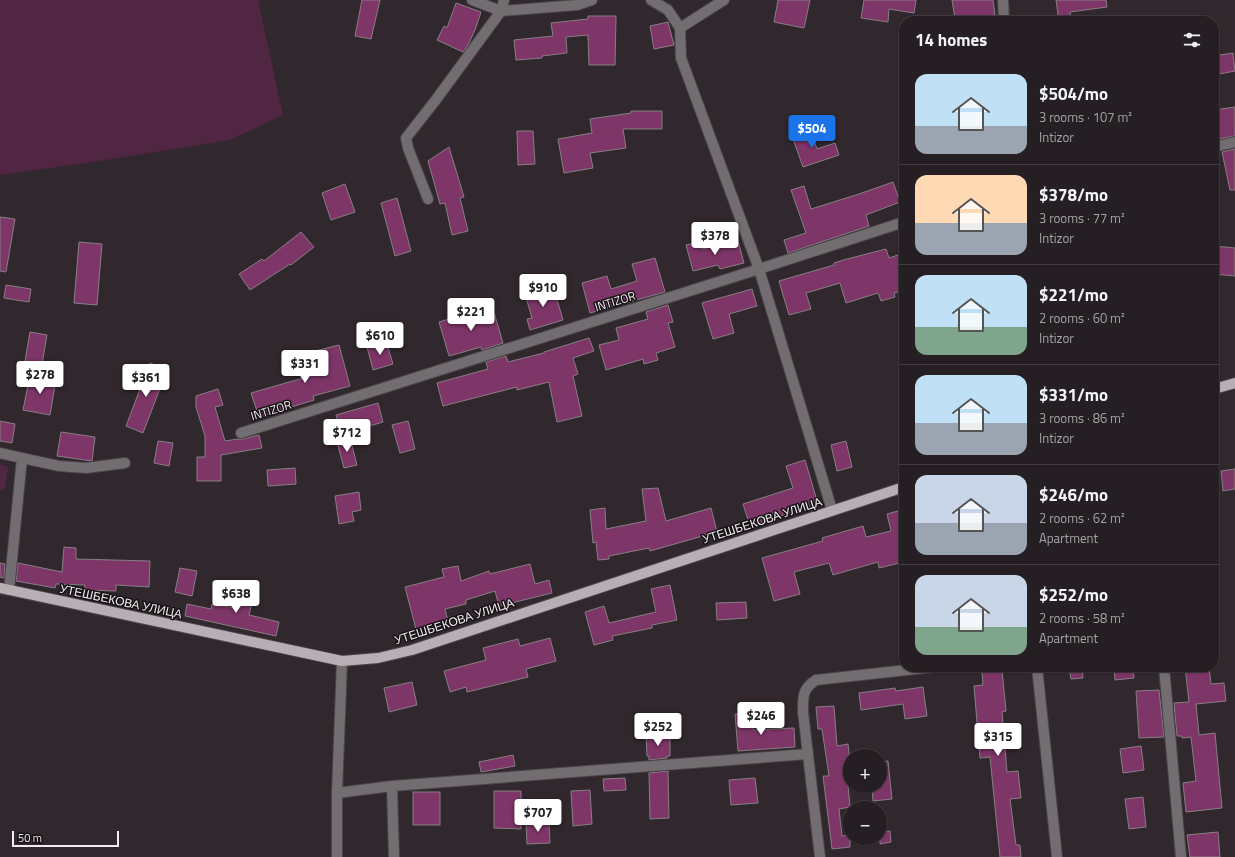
<!DOCTYPE html>
<meta charset="utf-8">
<style>
body{margin:0;font-family:"Titillium Web",sans-serif;background:#2d272a;color:#f1f3f6;height:100vh;display:flex;flex-direction:column;font-size:15px;white-space:nowrap}
*{box-sizing:border-box;margin:0}
p{font-size:13px;color:#a3a2a5}
.icon{flex:none;width:22px;height:22px;fill:none;stroke:currentColor;stroke-width:2;stroke-linecap:round;stroke-linejoin:round}
.map{position:relative;flex:1;overflow:hidden}
.panel{position:absolute;left:899px;top:16px;width:320px;height:656px;display:flex;flex-direction:column;background:#251e22;border-radius:16px;box-shadow:0 1px 3px #0004,0 0 0 1px #423c40}
.panel>*{flex:none}
.buttons{position:absolute;left:843px;top:749px;display:grid;gap:8px}
.buttons a{display:grid;place-items:center;width:44px;height:44px;border-radius:50%;background:#251e22;box-shadow:0 1px 3px #0004,0 0 0 1px #423c40;font-size:20px}
.scale{position:absolute;left:12px;bottom:10px;width:107px;box-sizing:border-box;padding-left:4px;border:2px solid #f3edf1;border-top:0;font-size:11px;line-height:14px;white-space:nowrap;color:#f3edf1;-webkit-text-stroke:3px #161215;paint-order:stroke}
.price{position:absolute;translate:-50% -34px;padding:0 9px;border-radius:4px;background:#fff;color:#222;font-size:13px;line-height:26px;filter:drop-shadow(0 1px 2px #0008)}
.price::after{content:'';position:absolute;left:50%;top:24px;width:12px;height:9px;margin-left:-6px;background:inherit;clip-path:polygon(0 0,100% 0,50% 100%)}
.price.active{background:#1a73e8;color:#fff}
ul{padding:0;list-style:none}
li{display:flex;align-items:center;gap:12px;height:100px;padding:0 16px}
li+li{border-top:1px solid #423c40}
li span{display:grid;place-items:center;flex:none;width:112px;height:80px;border-radius:12px;color:#555}
li>.icon{margin-inline-start:auto}
span .icon{width:48px;height:48px;fill:#fffc;stroke-width:1}
li b{font-size:17px}
h2{display:flex;justify-content:space-between;align-items:center;height:48px;padding:0 16px;font-size:17px}
.map>svg:first-child{display:block}
.green{fill:#512643}
.building{fill:#7e3668;stroke:#887e84}
.lines{fill:none;stroke-linecap:round;stroke-linejoin:round}
.minor-casing{stroke:#4c4449;stroke-width:12}
.major-casing{stroke:#4c4449;stroke-width:12}
.minor{stroke:#726d70;stroke-width:10}
.major{stroke:#b8afb5;stroke-width:10}
.labels{text-anchor:middle;dominant-baseline:central;stroke-width:3;stroke-linejoin:round;paint-order:stroke}
.street-label{font-size:12px;fill:#f3edf1;stroke:#161215}
</style>
<div class="map">
<svg width="1235" height="857" viewBox="0 0 1235 857">
<rect width="100%" height="100%" fill="#31282e"/>
<g class="green">
<path d="M0 0H258L283 115 230 140 93 162 0 175Z"/>
<path d="M0 464 8 467 5 487 0 491Z"/>
</g>
<g class="building">
<path d="M362 0H380L371 39 355 36Z"/>
<path d="M778 0H810L804 28 774 22Z"/>
<path d="M864 0H916L914 13 889 9 888 22 861 18Z"/>
<path d="M952 0H993L995 15 955 19Z"/>
<path d="M1056 0H1106L1107 7 1070 12 1071 21H1059Z"/>
<path d="M456 3 481 12 475 30 468 45 463 52 437 40 444 26 447 28Z"/>
<path d="M588 16H616L615 65H589L588 35 566 37 567 53 542 56V58L516 60 514 40 553 36 551 23 588 19Z"/>
<path d="M668 22 674 45 654 49 650 26Z"/>
<path d="M1233 53 1235 71 1214 75V56Z"/>
<path d="M1235 107V136L1219 139 1218 136 1214 137V110Z"/>
<path d="M631 111H662V129H623L626 148 590 153 593 168 564 173 558 139 592 133 590 119 631 113Z"/>
<path d="M810 130 817 149 835 143 839 155 803 167 792 136Z"/>
<path d="M517 131H533L535 164 518 165Z"/>
<path d="M449 147 464 197 460 198 468 231 452 235 445 203 440 204 428 161Z"/>
<path d="M1235 149V190H1230L1222 152Z"/>
<path d="M893 182 900 202 866 215 869 226 788 253 784 240 806 233 791 190 804 186 811 209 859 194Z"/>
<path d="M345 184 355 212 331 220 322 193Z"/>
<path d="M397 198 411 251 395 256 381 203Z"/>
<path d="M0 217 15 219 6 272 0 271Z"/>
<path d="M301 232 314 247 291 265 290 264 250 290 239 274 262 259 264 261Z"/>
<path d="M738 241 744 263 720 269 718 265 693 271 686 245 700 242 702 249Z"/>
<path d="M79 242 102 244 97 305 74 303Z"/>
<path d="M1214 246 1235 248V276L1214 274Z"/>
<path d="M886 249 889 258 904 253V290L894 293 895 297 881 301 878 293 846 303 840 283 806 293 811 309 789 315 779 281 834 265V263L847 259Z"/>
<path d="M655 258 665 292 590 313 582 283 607 276 611 289 637 281 632 264Z"/>
<path d="M6 285 31 289 29 302 4 298Z"/>
<path d="M553 286 563 320 530 330 527 319 532 318 525 294Z"/>
<path d="M752 289 757 306 729 314 734 333 713 339 702 303Z"/>
<path d="M668 305 673 322 668 323 675 347 656 353 658 360 644 364 643 359 606 370 599 345 619 340 616 328 648 319 646 312Z"/>
<path d="M493 309 503 343 482 350 481 347 449 356 439 322 466 314 467 316Z"/>
<path d="M30 332 47 335 42 364 25 361Z"/>
<path d="M589 338 594 351 573 358 578 374 573 376 582 416 557 422 549 382 517 390V387L443 406 437 383 488 369 486 362 506 356 508 362 544 353V352Z"/>
<path d="M386 341 393 364 373 370 367 347Z"/>
<path d="M339 345 350 386 313 396 314 400 259 417 251 393 317 374 311 352Z"/>
<path d="M150 363 167 370 143 433 126 426Z"/>
<path d="M30 375 56 380 50 415 23 410Z"/>
<path d="M218 389 223 405 215 407 225 441 238 439H243L259 435 262 448 221 455V481H197V457H205V436L196 407V396Z"/>
<path d="M378 403 383 422 342 434 336 415Z"/>
<path d="M0 421 15 424 12 443 0 441Z"/>
<path d="M408 421 415 449 400 453 392 425Z"/>
<path d="M61 432 95 437 92 461 57 456Z"/>
<path d="M350 438 357 465 344 468 337 442Z"/>
<path d="M158 441 173 443 169 466 154 463Z"/>
<path d="M846 441 852 467 837 471 831 445Z"/>
<path d="M805 460 818 504 750 526 743 504 793 488 786 466Z"/>
<path d="M295 468 296 484 268 486 267 470Z"/>
<path d="M1235 469V489L1223 491 1221 471Z"/>
<path d="M658 488 666 521 711 508 717 532 650 551 649 548 609 556V559L598 560 596 542 593 543 590 510 605 508 606 529 646 521 642 489Z"/>
<path d="M359 492 361 510 352 512 354 521 339 524 335 496Z"/>
<path d="M898 511 904 533V562L879 568 878 562 833 575 829 563 794 572 800 594 774 601 762 558 823 541 822 538 863 526 866 537 891 531 887 514Z"/>
<path d="M64 547 76 548V559L150 561 149 587 116 585V591L85 590V585L56 584 55 588 16 581 18 563 62 572Z"/>
<path d="M0 563 5 564 4 578 0 577Z"/>
<path d="M530 564 535 584 549 580 552 593 499 606 495 591 466 600V604L445 609 449 625 417 633 405 587 444 577 442 569 458 566 461 581 489 571 490 574Z"/>
<path d="M180 568 197 571 192 596 175 592Z"/>
<path d="M240 583 256 587 249 615 279 622 276 636 185 616 187 604 211 609 212 604 234 608Z"/>
<path d="M670 585 677 620 652 625V628L612 636 613 640 594 645 585 612 604 606 609 623 656 612 651 589Z"/>
<path d="M746 602 747 618 717 620 716 603Z"/>
<path d="M550 638 556 661 526 669 528 677 467 692 466 687 450 692 444 671 486 660 483 648 518 639 520 646Z"/>
<path d="M1069 667H1082L1083 678 1071 679Z"/>
<path d="M1114 667H1133L1134 678 1115 680Z"/>
<path d="M1185 667H1209L1211 684 1224 683 1226 701 1196 704 1199 735 1215 733 1222 808 1186 812 1183 783 1196 781 1191 737 1182 738V736H1177L1174 703 1189 702Z"/>
<path d="M1002 670 1006 711 1002 712 1007 772 1018 771 1021 798 1010 799 1016 845H1020L1021 857H1000L990 757 980 758 974 686 983 685 982 672Z"/>
<path d="M412 682 417 705 389 712 384 688Z"/>
<path d="M923 687 927 716 905 719 903 704 861 710 859 693 895 688 896 691Z"/>
<path d="M1159 690 1164 737 1139 738 1136 691Z"/>
<path d="M834 706 837 746 848 744 850 762 846 763 850 807 839 809 842 836 850 835V847L832 849 823 776H829L822 729H818L816 707Z"/>
<path d="M752 713 753 730 794 728 795 747 738 751 735 714Z"/>
<path d="M646 735H670V756H667V758L649 760V756H647Z"/>
<path d="M1141 746 1144 770 1123 773 1120 749Z"/>
<path d="M513 755 515 766 481 772 479 762Z"/>
<path d="M888 761 892 799 873 801 872 786H880V762Z"/>
<path d="M668 771 669 818 650 819 649 773Z"/>
<path d="M625 778 626 790 604 791 603 779Z"/>
<path d="M755 778 758 803 731 805 729 780Z"/>
<path d="M590 790 592 824 573 826 571 791Z"/>
<path d="M494 791H521V829L494 828Z"/>
<rect x="413" y="792" width="27" height="33"/>
<path d="M1143 797 1146 827 1129 829 1125 799Z"/>
<path d="M549 822 550 843 527 844 526 823Z"/>
<path d="M890 831 891 842 880 844V832Z"/>
<path d="M1218 832 1220 857H1190L1187 835Z"/>
</g>
<g class="lines">
<defs>
<g id="minor">
<path d="M472 0 501 11 577 5 592 0"/>
<path d="M651 0 668 10 680 28 681 58 759 269 832 510"/>
<path d="M1003 0 1004 21"/>
<path d="M680 28 724 0"/>
<path d="M1214 147 1235 142"/>
<path d="M428 199 408 148 406 138 435 101 501 11 504 0"/>
<path d="M241 433 759 269 904 222"/>
<path d="M0 453 22 458 9 590"/>
<path d="M22 458 59 466 86 468 125 463"/>
<path d="M1037 667 1057 857"/>
<path d="M1164 667 1181 857"/>
<path d="M392 786 394 857"/>
<path d="M337 793 392 786 808 754"/>
<path d="M337 857V793L342 661"/>
<path d="M820 857 803 712C803 697 802 689 816 680L934 667"/>
</g>
<g id="major">
<path d="M1214 389 1235 383"/>
<path d="M0 588 342 661 378 658 412 650 904 487"/>
</g>
</defs>
<use href="#minor" class="minor-casing"/>
<use href="#major" class="major-casing"/>
<use href="#minor" class="minor"/>
<use href="#major" class="major"/>
</g>
<g class="labels">
<g class="street-label">
<text transform="translate(615 301) rotate(-17)">INTIZOR</text>
<text transform="translate(271 410) rotate(-17)">INTIZOR</text>
<text transform="translate(762 520) rotate(-18)">УТЕШБЕКОВА УЛИЦА</text>
<text transform="translate(121 601) rotate(12)">УТЕШБЕКОВА УЛИЦА</text>
<text transform="translate(454 621) rotate(-18)">УТЕШБЕКОВА УЛИЦА</text>
</g>
</g>
</svg>
<div class="buttons">
<a>+</a>
<a>−</a>
</div>
<div class="scale">50 m</div>
<b class="price active" style="left:812px;top:149px">$504</b>
<b class="price" style="left:715px;top:256px">$378</b>
<b class="price" style="left:543px;top:308px">$910</b>
<b class="price" style="left:471px;top:332px">$221</b>
<b class="price" style="left:380px;top:356px">$610</b>
<b class="price" style="left:305px;top:384px">$331</b>
<b class="price" style="left:40px;top:395px">$278</b>
<b class="price" style="left:146px;top:398px">$361</b>
<b class="price" style="left:347px;top:453px">$712</b>
<b class="price" style="left:236px;top:614px">$638</b>
<b class="price" style="left:761px;top:736px">$246</b>
<b class="price" style="left:658px;top:747px">$252</b>
<b class="price" style="left:998px;top:757px">$315</b>
<b class="price" style="left:538px;top:833px">$707</b>
<section class="panel">
<h2>14 homes<svg class="icon" aria-label="filters" viewBox="0 0 24 24"><path d="M4 7h16M4 17h16"/><circle cx="9" cy="7" r="2"/><circle cx="15" cy="17" r="2"/></svg></h2>
<ul>
<li><span style="background:linear-gradient(#bfe0f5 65%,#9aa5b1 0)"><svg class="icon" aria-label="home" viewBox="0 0 24 24"><path d="M3 11l9-7 9 7M6 9v11h12V9"/></svg></span><div><b>$504/mo</b><p>3 rooms · 107 m²</p><p>Intizor</p></div></li>
<li><span style="background:linear-gradient(#ffd9b3 60%,#9aa5b1 0)"><svg class="icon" aria-label="home" viewBox="0 0 24 24"><path d="M3 11l9-7 9 7M6 9v11h12V9"/></svg></span><div><b>$378/mo</b><p>3 rooms · 77 m²</p><p>Intizor</p></div></li>
<li><span style="background:linear-gradient(#bfe0f5 65%,#7fa58c 0)"><svg class="icon" aria-label="home" viewBox="0 0 24 24"><path d="M3 11l9-7 9 7M6 9v11h12V9"/></svg></span><div><b>$221/mo</b><p>2 rooms · 60 m²</p><p>Intizor</p></div></li>
<li><span style="background:linear-gradient(#bfe0f5 60%,#9aa5b1 0)"><svg class="icon" aria-label="home" viewBox="0 0 24 24"><path d="M3 11l9-7 9 7M6 9v11h12V9"/></svg></span><div><b>$331/mo</b><p>3 rooms · 86 m²</p><p>Intizor</p></div></li>
<li><span style="background:linear-gradient(#c9d6e8 60%,#9aa5b1 0)"><svg class="icon" aria-label="home" viewBox="0 0 24 24"><path d="M3 11l9-7 9 7M6 9v11h12V9"/></svg></span><div><b>$246/mo</b><p>2 rooms · 62 m²</p><p>Apartment</p></div></li>
<li><span style="background:linear-gradient(#c9d6e8 65%,#7fa58c 0)"><svg class="icon" aria-label="home" viewBox="0 0 24 24"><path d="M3 11l9-7 9 7M6 9v11h12V9"/></svg></span><div><b>$252/mo</b><p>2 rooms · 58 m²</p><p>Apartment</p></div></li>
</ul>
</section>
</div>
